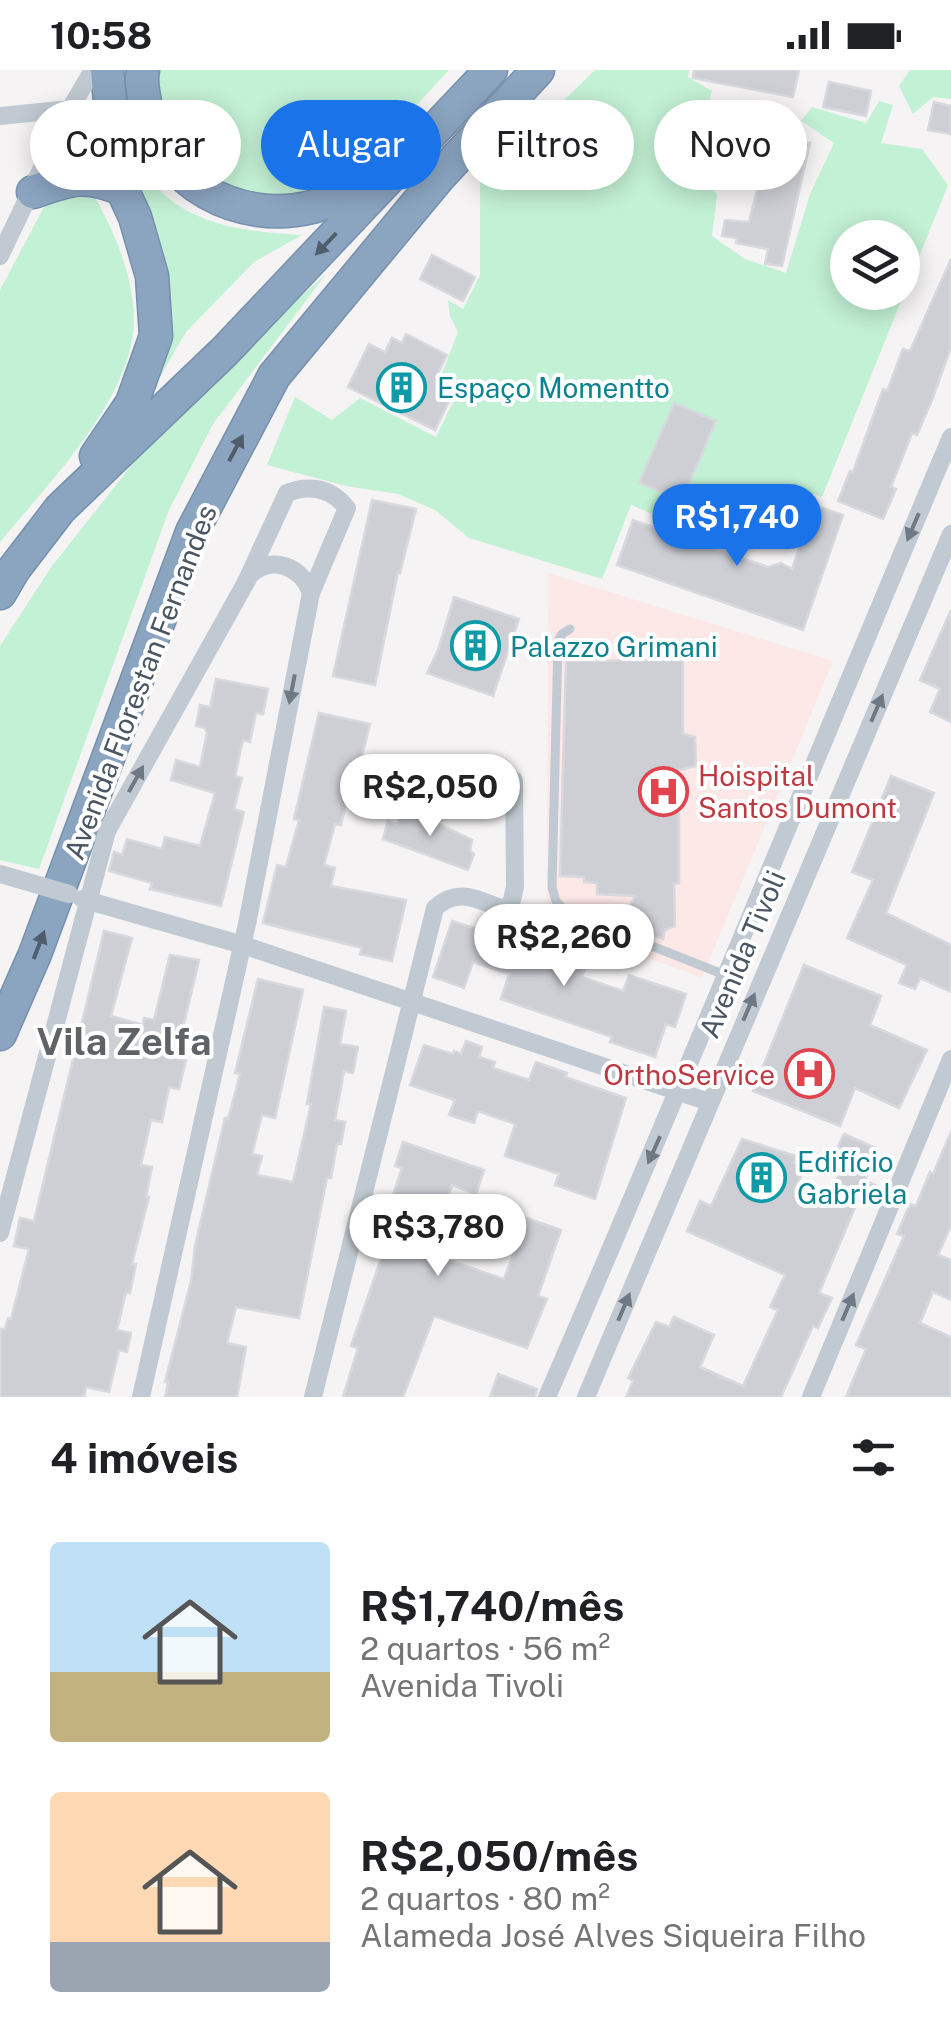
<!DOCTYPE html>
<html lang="pt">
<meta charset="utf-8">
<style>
body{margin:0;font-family:"Public Sans",sans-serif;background:#f6f6f6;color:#202124;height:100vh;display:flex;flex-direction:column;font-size:38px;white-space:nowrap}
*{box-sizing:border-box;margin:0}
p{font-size:32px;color:#757577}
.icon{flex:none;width:55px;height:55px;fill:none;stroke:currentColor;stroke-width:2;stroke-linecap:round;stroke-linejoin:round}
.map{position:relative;height:1327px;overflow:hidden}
.details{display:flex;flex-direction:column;background:#fff;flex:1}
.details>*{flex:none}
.guide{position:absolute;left:30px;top:30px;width:892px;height:90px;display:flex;gap:20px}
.buttons{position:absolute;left:830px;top:150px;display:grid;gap:20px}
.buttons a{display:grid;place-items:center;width:90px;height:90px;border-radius:50%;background:#fff;box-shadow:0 5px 25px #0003;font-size:50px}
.price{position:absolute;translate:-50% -85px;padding:0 22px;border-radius:35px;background:#fff;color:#222;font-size:32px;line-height:65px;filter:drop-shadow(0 2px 5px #0008)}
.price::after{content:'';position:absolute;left:50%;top:60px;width:30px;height:22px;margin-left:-15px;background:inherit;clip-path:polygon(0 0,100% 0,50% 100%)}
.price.active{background:#1a73e8;color:#fff}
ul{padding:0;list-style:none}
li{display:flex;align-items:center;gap:30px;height:250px;padding:0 50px}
li span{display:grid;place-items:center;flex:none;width:280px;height:200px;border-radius:10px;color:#555}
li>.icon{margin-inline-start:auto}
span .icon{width:120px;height:120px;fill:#fffc;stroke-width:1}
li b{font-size:42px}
h2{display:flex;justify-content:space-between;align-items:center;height:120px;padding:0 50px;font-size:42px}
.chip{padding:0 35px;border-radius:45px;background:#fff;box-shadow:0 5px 25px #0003;font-size:35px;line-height:90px}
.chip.active{background:#1a73e8;color:#fff}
.status{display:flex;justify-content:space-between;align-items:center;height:70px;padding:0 50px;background:#fff;direction:ltr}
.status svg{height:28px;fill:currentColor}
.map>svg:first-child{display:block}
.medical{fill:#fce8e6}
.green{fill:#c3f1d5;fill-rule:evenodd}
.building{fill:#cdcfd5;stroke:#d7d9de;stroke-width:2.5}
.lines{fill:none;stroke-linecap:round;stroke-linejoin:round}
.highway-casing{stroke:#7690ad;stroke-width:35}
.lane{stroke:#c1cad2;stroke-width:9}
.street{stroke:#c1cad2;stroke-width:18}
.highway{stroke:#8ba5c1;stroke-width:32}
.street-bridge{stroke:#c1cad2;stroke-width:18}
.oneway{fill:#505e6b}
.oneway2{fill:#6e7983}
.labels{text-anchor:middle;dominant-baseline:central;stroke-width:8;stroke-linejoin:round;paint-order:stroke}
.culture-label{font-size:28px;fill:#0d838f;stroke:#fff;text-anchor:start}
.street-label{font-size:28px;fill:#4a5661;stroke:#fff}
.health-label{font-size:28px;fill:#be3a42;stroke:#fff;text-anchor:start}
.district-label{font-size:38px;font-weight:bold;fill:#5f6368;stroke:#fff}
</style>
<div class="status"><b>10:58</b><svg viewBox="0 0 49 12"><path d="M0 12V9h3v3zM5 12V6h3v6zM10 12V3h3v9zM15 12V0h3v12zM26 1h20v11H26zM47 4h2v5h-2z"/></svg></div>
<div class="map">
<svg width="951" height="1327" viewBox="0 0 951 1327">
<rect width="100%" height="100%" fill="#f5f3f3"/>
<path class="medical" d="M548 503 833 591 702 908 547 850Z"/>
<g class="green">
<path d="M148 0H449L388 66 330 118 251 132 178 92Z"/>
<path d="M595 0H689L688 7 712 21 692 90 717 125 712 166 745 189 786 203 810 124 834 73 801 51 812 37 866 53 879 31 893 35 881 73 922 79 948 115 822 427 790 415 758 465 716 471 631 435 602 509 469 468 435 440 398 424 346 416 267 395 295 327 332 350 360 328 436 367 460 317 441 306 458 262 450 246 448 230 463 239 480 205V112ZM848 168H902V222H848Z"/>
<path d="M910 0H951V29L933 27 913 44 899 16Z"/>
<path d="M118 33C122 48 125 64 131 78 164 152 231 161 302 165L254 192 186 262 160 307V228L125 114Z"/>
<path d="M54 118 91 120C113 159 134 205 134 251 133 328 47 415 0 472V220Z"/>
<path d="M326 204 213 354 169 440 39 799 0 790V576L52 496 135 391 246 275Z"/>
</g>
<g class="building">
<path d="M694 0H799L793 27 693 8Z"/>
<path d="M829 12 871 21 866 46 823 37Z"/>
<path d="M934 32 951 36V64L928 60Z"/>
<path d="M771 65 810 73 782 196 765 194 768 179 736 173 737 168 722 166 725 150 749 152Z"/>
<path d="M432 185 475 207 463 231 420 209Z"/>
<path d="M951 189V277L932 330 917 365 912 363 891 417 896 419 883 449 838 431 850 401 853 402 883 319 887 321 903 279 910 281Z"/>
<path d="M406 264 447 285 436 307 456 317 435 360 348 317 369 274 385 282 392 268 402 273Z"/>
<path d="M674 333 716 351 682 430 639 413Z"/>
<path d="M372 430 416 439 400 503 398 502 375 615 333 606Z"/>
<path d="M814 435 843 445 803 560 617 495 633 450 768 497 781 493 792 499Z"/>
<path d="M454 527 519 549 493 626 427 603 438 580Z"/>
<path d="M951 540V652L930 642 940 619 920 610Z"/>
<path d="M683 590V664L695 667 696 696 679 700V813L674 814 675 856 665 860 663 869 620 855 635 826 597 824V813L584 812V807L560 806 566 591Z"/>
<path d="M216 609 268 619 263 644 256 643 250 672 243 670 235 706 242 708 234 739 244 742 221 836 150 819 152 813 109 801 114 782 122 785 127 769 162 779 165 767 200 776 215 723 171 710 176 690 200 697 207 663 205 658 196 656 200 635 210 637Z"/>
<path d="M319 643 370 654 352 725 348 724 341 755 335 754 324 795 335 798 331 816 406 830 392 891 360 884 362 878 263 853 277 795 286 797 299 750 294 749Z"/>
<path d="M410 686 497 720 492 732H486L483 743 408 721 412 706 404 703Z"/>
<path d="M891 706 934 723 886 843 951 875V922L920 908 915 919 899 913 907 895 847 868 873 810 852 802Z"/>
<path d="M404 737 472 770 470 781 474 784 468 800 383 769 388 751 397 755Z"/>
<path d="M452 851 586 895 582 907 623 921 629 905 686 924 675 957 666 954 655 987 610 972 612 967 501 929 509 904 473 892 464 918 433 907Z"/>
<path d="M104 861 132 868 111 946 143 955 144 948 154 950 170 885 199 890 176 988 186 990 179 1019 169 1017 162 1052 151 1050 141 1095 152 1097 146 1127H149L132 1194H136L130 1223 126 1222 117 1260 131 1263 127 1282 119 1280 109 1322 86 1317 84 1327H0V1259H5L8 1248 11 1249 29 1179 14 1176 20 1148 34 1151Z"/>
<path d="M804 895 881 926 870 955 927 980 899 1038 855 1018 840 1056 753 1021Z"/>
<path d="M258 909 303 920 275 1048 262 1045 252 1084 262 1086 257 1105 293 1112 311 1034H307L324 937 346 941 340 974 358 977 353 1003 344 1001 335 1050 345 1052 341 1074H337L331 1108H327L299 1248 236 1237 227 1273 246 1277 237 1327H165L168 1312H165L191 1211 195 1176 225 1048 228 1049 240 1004 235 1003Z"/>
<path d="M466 971 482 977 479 987 495 992 493 998 529 1010 536 992 567 1003 565 1007 626 1028 595 1129 555 1115 559 1104 505 1086 515 1054 478 1041 474 1053 449 1045 455 1030 410 1015 424 975 453 984 454 981 461 984Z"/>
<path d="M951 1062V1155L938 1185 951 1190V1230L933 1222 920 1253 951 1267V1327H846L866 1279 856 1275 904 1166 897 1164 910 1134 916 1136 930 1102 933 1104Z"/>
<path d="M844 1064 878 1079 865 1110 881 1118 874 1134 859 1128 819 1223 832 1228 818 1258 813 1256 781 1327H626L633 1311 628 1308 656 1252 669 1257 674 1247 714 1265 700 1297 743 1316 778 1240 770 1237 785 1205 687 1161 700 1131 711 1136 742 1069 796 1086 794 1093 805 1096 795 1120 826 1134 843 1096 831 1091Z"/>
<path d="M403 1072 484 1100 476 1124 452 1115 438 1157 445 1159 436 1186 504 1209 527 1148 561 1160 538 1226 547 1229 527 1278 434 1246 403 1327H343L358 1278 351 1276 386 1174 372 1168 383 1138 388 1140 402 1098 395 1096Z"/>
<path d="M498 1304 537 1319 535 1327H490Z"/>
</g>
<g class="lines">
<defs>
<g id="highway">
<path d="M143 0C140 13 144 25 146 38 160 114 240 155 312 137 334 132 366 106 385 93"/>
<path d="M33 122C70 109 84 103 122 119"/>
<path d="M96 386 132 333 156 266 152 206 135 147 122 119 115 86 107 0"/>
<path d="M0 523 14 499 60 439 225 281 491 0"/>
<path d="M0 964 35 884 192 462 274 306 439 107 538 0"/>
</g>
</defs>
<use href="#highway" class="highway-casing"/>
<path class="lane" d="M570 559 562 564 558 571 552 817 556 831 566 842 725 905"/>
<g class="street">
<path d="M0 46 70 39"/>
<path d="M0 186 70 39 93 0"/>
<path d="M82 829 243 875 709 1032"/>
<path d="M0 1163 107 761 250 505C272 484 302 497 311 523"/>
<path d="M141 1327 247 854 311 523 347 438C331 418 310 414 287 423L246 512"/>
<path d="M313 1327 435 838C457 817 477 829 503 839L511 834 515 817 514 710"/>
<path d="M547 1327C685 1009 816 687 951 367"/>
<path d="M586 1327 951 464"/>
<path d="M811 1327 951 989"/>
</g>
<use href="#highway" class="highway"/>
<path class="street-bridge" d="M0 804 69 824"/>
</g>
<defs><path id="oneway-solid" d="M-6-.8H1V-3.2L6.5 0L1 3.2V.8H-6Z" transform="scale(2.5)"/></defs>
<g class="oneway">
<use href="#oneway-solid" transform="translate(326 174) rotate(134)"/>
<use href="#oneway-solid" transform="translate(236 378) rotate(-62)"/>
<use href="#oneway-solid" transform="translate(39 875) rotate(-69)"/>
</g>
<g class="oneway2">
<use href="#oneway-solid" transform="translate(913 457) rotate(113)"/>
<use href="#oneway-solid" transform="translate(292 619) rotate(101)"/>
<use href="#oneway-solid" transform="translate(877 638) rotate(-67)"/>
<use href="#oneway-solid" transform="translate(136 709) rotate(-61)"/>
<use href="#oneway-solid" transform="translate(749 937) rotate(-67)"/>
<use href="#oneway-solid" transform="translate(654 1080) rotate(114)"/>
<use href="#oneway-solid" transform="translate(624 1237) rotate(-67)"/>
<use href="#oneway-solid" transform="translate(848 1237) rotate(-67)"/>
</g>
<defs>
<symbol id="building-ring" viewBox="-11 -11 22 22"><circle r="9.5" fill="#fff" stroke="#0f9aa8" stroke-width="1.5"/><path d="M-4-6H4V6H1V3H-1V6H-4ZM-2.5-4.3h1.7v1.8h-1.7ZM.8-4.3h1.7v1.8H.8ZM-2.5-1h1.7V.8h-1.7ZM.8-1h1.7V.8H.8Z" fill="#0f9aa8"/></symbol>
<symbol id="hospital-ring" viewBox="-11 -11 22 22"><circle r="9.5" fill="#fff" stroke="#e0444e" stroke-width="1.5"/><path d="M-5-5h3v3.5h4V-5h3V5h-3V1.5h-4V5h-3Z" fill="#e0444e"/></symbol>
</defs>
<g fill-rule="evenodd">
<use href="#building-ring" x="374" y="290" width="55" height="55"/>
<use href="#building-ring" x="448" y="548" width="55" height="55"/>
<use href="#hospital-ring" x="636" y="694" width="55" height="55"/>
<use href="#hospital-ring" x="782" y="976" width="55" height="55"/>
<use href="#building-ring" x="734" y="1080" width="55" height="55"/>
</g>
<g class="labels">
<g class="culture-label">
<text x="437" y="317">Espaço Momentto</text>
<text x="510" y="576">Palazzo Grimani</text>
<text x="797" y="1091">Edifício<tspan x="797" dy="32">Gabriela</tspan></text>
</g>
<g class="street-label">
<text transform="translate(140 612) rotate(-69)">Avenida Florestan Fernandes</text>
<text transform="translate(742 884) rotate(-67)">Avenida Tivoli</text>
</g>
<g class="health-label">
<text x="698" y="705">Hoispital<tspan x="698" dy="32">Santos Dumont</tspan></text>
<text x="775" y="1004" text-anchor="end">OrthoService</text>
</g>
<g class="district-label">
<text x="124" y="971">Vila Zelfa</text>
</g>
</g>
</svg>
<div class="buttons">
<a><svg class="icon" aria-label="layers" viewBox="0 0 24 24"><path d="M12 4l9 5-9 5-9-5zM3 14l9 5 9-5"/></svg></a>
</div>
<b class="price active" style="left:737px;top:499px">R$1,740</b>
<b class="price" style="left:430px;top:769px">R$2,050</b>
<b class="price" style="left:564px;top:919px">R$2,260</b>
<b class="price" style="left:438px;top:1209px">R$3,780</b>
<div class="guide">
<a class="chip">Comprar</a>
<a class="chip active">Alugar</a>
<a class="chip">Filtros</a>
<a class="chip">Novo</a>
</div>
</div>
<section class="details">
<h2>4 imóveis<svg class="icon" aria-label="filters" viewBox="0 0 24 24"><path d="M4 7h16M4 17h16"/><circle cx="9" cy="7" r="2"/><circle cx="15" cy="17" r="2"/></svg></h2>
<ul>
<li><span style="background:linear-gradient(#bfe0f5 65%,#c2b280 0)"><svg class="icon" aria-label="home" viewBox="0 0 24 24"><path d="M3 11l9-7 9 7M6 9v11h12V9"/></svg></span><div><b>R$1,740/mês</b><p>2 quartos · 56 m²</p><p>Avenida Tivoli</p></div></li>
<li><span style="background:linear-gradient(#ffd9b3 75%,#9aa5b1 0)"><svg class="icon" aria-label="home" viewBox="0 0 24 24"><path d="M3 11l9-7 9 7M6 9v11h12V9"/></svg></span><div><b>R$2,050/mês</b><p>2 quartos · 80 m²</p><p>Alameda José Alves Siqueira Filho</p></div></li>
</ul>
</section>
